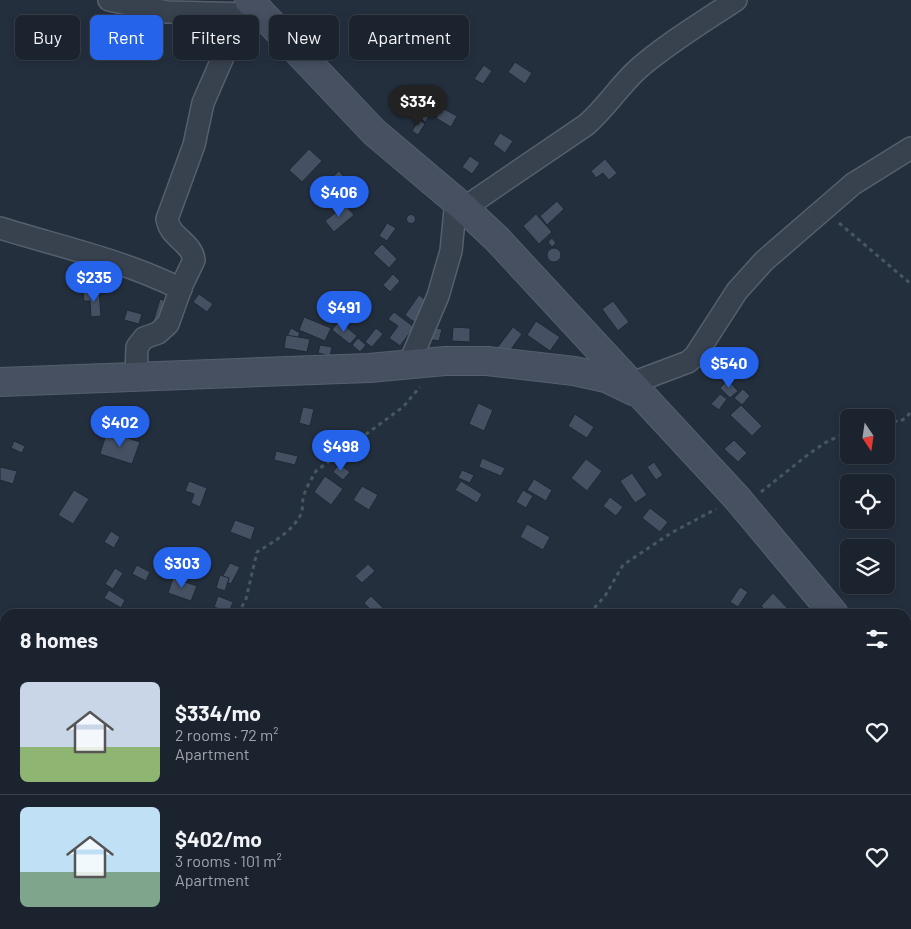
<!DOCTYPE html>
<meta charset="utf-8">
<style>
body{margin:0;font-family:Barlow,sans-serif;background:#282f3a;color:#f1f3f6;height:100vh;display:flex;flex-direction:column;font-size:19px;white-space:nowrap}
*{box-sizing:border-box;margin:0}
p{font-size:16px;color:#a0a4aa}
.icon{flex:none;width:28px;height:28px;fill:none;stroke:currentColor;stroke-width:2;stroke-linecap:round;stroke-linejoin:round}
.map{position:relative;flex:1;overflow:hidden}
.side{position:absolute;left:0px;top:609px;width:911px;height:321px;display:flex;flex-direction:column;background:#1b232e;border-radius:15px 15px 0 0;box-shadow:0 2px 8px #0003,0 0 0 1px #39404a}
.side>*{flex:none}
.top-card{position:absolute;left:15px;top:15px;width:500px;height:45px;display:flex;gap:10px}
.needle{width:32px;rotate:167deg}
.tools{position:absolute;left:840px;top:409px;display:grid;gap:10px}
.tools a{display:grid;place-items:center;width:55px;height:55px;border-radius:8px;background:#1b232e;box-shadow:0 2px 8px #0003,0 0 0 1px #39404a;font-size:25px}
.price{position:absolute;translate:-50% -42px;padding:0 11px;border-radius:18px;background:#2563eb;color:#fff;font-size:16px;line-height:32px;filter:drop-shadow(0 1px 2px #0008)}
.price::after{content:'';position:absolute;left:50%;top:30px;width:15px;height:11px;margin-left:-8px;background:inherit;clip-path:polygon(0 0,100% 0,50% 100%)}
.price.on{background:#222;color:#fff}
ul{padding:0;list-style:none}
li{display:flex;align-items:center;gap:15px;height:125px;padding:0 20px}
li+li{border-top:1px solid #39404a}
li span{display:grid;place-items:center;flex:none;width:140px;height:100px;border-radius:8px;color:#555}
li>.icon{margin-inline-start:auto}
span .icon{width:60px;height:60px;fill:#fffc;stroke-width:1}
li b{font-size:21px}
h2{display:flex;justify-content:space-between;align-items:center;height:60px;padding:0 20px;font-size:21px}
.tag{padding:0 18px;border-radius:8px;background:#1b232e;box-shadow:0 2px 8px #0003,0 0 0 1px #39404a;font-size:18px;line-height:45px}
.tag.on{background:#2563eb;color:#fff}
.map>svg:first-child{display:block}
.building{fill:#455162;stroke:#1f2835}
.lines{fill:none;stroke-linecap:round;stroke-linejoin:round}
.street-casing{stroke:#565f6c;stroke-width:24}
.secondary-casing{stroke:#565f6c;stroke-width:30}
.path{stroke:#44595c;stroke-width:3;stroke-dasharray:4 4;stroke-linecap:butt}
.street{stroke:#38414e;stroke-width:21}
.secondary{stroke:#465061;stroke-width:28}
</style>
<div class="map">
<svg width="911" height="929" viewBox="0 0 911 929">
<rect width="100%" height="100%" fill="#242f3e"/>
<g class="building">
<path d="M515 62 532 73 525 84 508 72Z"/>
<path d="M484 65 492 71 483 84 474 79Z"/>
<path d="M427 103 435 109 425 122 417 115Z"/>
<path d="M442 108 457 116 451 127 436 118Z"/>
<path d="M419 120 425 124 418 135 412 131Z"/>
<path d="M500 133 513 141 505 153 493 144Z"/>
<path d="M309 149 322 161 302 182 289 170Z"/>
<path d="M470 156 480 163 472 174 462 167Z"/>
<path d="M605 159 617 173 609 180 603 173 596 178 591 171Z"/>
<path d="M339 171 357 192 343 205 325 184Z"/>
<path d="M557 201 564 209 547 225 540 216Z"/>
<path d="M345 205 354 215 334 232 325 221Z"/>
<path d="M536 214 552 232 539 244 523 226Z"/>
<circle cx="411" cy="219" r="4.5"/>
<path d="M387 223 396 228 387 241 379 236Z"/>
<path d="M552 238 556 243 552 247 548 242Z"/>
<path d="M382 244 397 259 389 268 373 253Z"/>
<circle cx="554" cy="255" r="7"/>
<path d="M393 274 400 281 390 292 383 285Z"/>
<path d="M99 291 101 316 91 317 90 301H84L83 292Z"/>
<path d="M199 294 213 304 207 312 193 302Z"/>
<path d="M419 295 428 302 414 322 405 315Z"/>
<path d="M160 299 171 303 164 326 153 322Z"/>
<path d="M613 301 629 322 618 331 602 309Z"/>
<path d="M127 310 142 314 139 324 124 320Z"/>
<path d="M394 312 414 327 400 346 389 338 398 326 388 319Z"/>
<path d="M304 317 331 328 325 341 299 330Z"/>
<path d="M339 321 357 336 350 344 332 330Z"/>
<path d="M536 321 560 337 550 351 527 335Z"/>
<path d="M430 327 442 329 439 341 427 339Z"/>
<path d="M453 327 470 328V342L452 341Z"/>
<path d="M513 327 522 334 507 355 497 348Z"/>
<path d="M291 328 300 333 293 347 284 342Z"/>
<path d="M376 328 383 334 372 347 365 342Z"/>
<path d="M286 335 310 339 307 352 284 348Z"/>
<path d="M358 338 366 345 360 352 352 345Z"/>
<path d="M320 345 332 347 330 356 318 353Z"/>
<path d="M728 380 738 391 730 398 720 388Z"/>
<path d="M743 389 750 396 742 405 734 398Z"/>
<path d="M720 394 727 399 719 410 711 404Z"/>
<path d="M478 403 493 410 484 431 469 424Z"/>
<path d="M741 405 762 426 752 436 730 415Z"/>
<path d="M303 407 314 409 310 426 299 423Z"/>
<path d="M575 414 594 427 587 438 568 426Z"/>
<path d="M107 431 140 442 132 464 100 454Z"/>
<path d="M734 440 747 453 738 462 724 449Z"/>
<path d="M14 441 25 446 22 453 11 448Z"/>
<path d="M276 451 298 456 295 465 274 460Z"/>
<path d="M482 458 505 468 501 476 479 467Z"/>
<path d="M586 459 602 471 587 491 571 478Z"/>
<path d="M654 462 663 475 656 480 647 467Z"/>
<path d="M339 464 350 472 343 480 333 472Z"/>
<path d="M0 467 17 471 13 484 0 480Z"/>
<path d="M462 470 474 475 470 483 458 478Z"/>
<path d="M632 473 647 495 635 503 620 481Z"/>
<path d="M325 476 343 489 331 505 314 492Z"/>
<path d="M534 479 552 490 546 501 527 490Z"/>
<path d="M189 481 207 488 200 507 191 503 194 494 185 491Z"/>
<path d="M461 481 482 494 477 503 455 490Z"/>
<path d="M362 486 378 495 369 510 353 500Z"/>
<path d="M74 490 89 499 73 524 58 515Z"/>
<path d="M523 490 533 496 526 508 516 502Z"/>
<path d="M610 497 623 507 616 516 603 506Z"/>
<path d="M650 508 668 522 660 532 642 518Z"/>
<path d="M235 520 255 527 251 540 230 532Z"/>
<path d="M527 524 550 537 543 550 520 537Z"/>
<path d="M111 531 120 537 114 548 104 542Z"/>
<path d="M230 563 240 567 231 584 221 579Z"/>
<path d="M368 564 375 571 362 583 355 576Z"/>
<path d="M137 565 150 572 146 581 132 574Z"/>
<path d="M115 568 123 573 113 589 105 584Z"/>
<path d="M220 575 229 578 225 591 216 588Z"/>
<path d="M173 578 197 586 191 601 168 593Z"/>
<path d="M740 587 748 592 738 607 730 602Z"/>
<path d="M109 590 125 600 121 608 104 598Z"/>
<path d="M773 593 793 614H769L761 606Z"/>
<path d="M218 596 233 602 229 612 214 607Z"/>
<path d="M371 596 384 609 379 614H375L364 603Z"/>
<path d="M4 814H5V827L0 825Z"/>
<path d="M734 925H749L746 929H739Z"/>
</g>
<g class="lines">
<defs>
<g id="street">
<path d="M109 0 167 12 255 14"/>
<path d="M464 208 586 125C606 108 619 86 638 69 668 43 703 22 736 0"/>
<path d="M0 228C61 247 123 260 181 289"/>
<path d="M409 364 438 296 451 251 456 200"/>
<path d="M136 376 137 347 144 338 158 333 168 324 182 285 194 260C192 242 170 238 167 219L194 145 203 103 233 34 244 14"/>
<path d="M632 383 688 362 695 356 737 291 764 261 853 184 911 148"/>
</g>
<g id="secondary">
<path d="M249 0 374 132 464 208 497 239 736 497 834 614"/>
<path d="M0 382 369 368 445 361H487L574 371 606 378 633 391"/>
<path d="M906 696 911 702"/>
</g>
</defs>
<use href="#street" class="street-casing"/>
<use href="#secondary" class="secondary-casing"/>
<g class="path">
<path d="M839 223 911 284"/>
<path d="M867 418 877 416 884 418"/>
<path d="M886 418 899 422 907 417 911 411"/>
<path d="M761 492 810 453 828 441 849 432"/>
<path d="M238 614 246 599 257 552C273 542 292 532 301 514 303 510 302 504 303 499 305 489 311 480 316 471L403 407 420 387"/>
<path d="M589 614 605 596 623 565 671 533 716 509"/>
<path d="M26 925 27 929"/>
</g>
<use href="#street" class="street"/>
<use href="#secondary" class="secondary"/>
</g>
</svg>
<div class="tools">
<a><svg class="needle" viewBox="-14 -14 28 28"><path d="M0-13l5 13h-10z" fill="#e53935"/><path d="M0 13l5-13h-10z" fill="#a0a4aa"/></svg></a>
<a><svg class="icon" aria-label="locate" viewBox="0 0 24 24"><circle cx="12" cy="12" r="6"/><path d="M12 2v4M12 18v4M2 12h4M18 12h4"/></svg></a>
<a><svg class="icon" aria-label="layers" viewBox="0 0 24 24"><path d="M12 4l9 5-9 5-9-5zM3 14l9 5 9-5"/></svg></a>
</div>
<b class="price on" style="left:418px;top:127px">$334</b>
<b class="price" style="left:339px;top:218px">$406</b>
<b class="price" style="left:94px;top:303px">$235</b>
<b class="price" style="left:344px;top:333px">$491</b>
<b class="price" style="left:729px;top:389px">$540</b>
<b class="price" style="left:120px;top:448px">$402</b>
<b class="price" style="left:341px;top:472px">$498</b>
<b class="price" style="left:182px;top:589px">$303</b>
<div class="top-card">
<a class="tag">Buy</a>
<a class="tag on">Rent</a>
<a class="tag">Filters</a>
<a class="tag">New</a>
<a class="tag">Apartment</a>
</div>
<section class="side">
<h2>8 homes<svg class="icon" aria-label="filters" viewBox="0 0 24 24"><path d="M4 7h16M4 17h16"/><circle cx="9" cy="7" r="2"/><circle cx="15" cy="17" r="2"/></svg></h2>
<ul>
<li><span style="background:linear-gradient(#c9d6e8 65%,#8fb573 0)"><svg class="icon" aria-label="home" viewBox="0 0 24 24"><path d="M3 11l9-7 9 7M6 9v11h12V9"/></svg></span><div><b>$334/mo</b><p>2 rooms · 72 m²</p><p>Apartment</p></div><svg class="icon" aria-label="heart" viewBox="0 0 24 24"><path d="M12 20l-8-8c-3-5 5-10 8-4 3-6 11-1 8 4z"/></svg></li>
<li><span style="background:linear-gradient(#bfe0f5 65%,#7fa58c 0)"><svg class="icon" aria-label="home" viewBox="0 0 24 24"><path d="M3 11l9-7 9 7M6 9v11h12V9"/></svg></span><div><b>$402/mo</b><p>3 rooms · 101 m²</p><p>Apartment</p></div><svg class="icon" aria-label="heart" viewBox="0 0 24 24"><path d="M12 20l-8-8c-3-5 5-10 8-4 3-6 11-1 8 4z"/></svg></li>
</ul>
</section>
</div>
